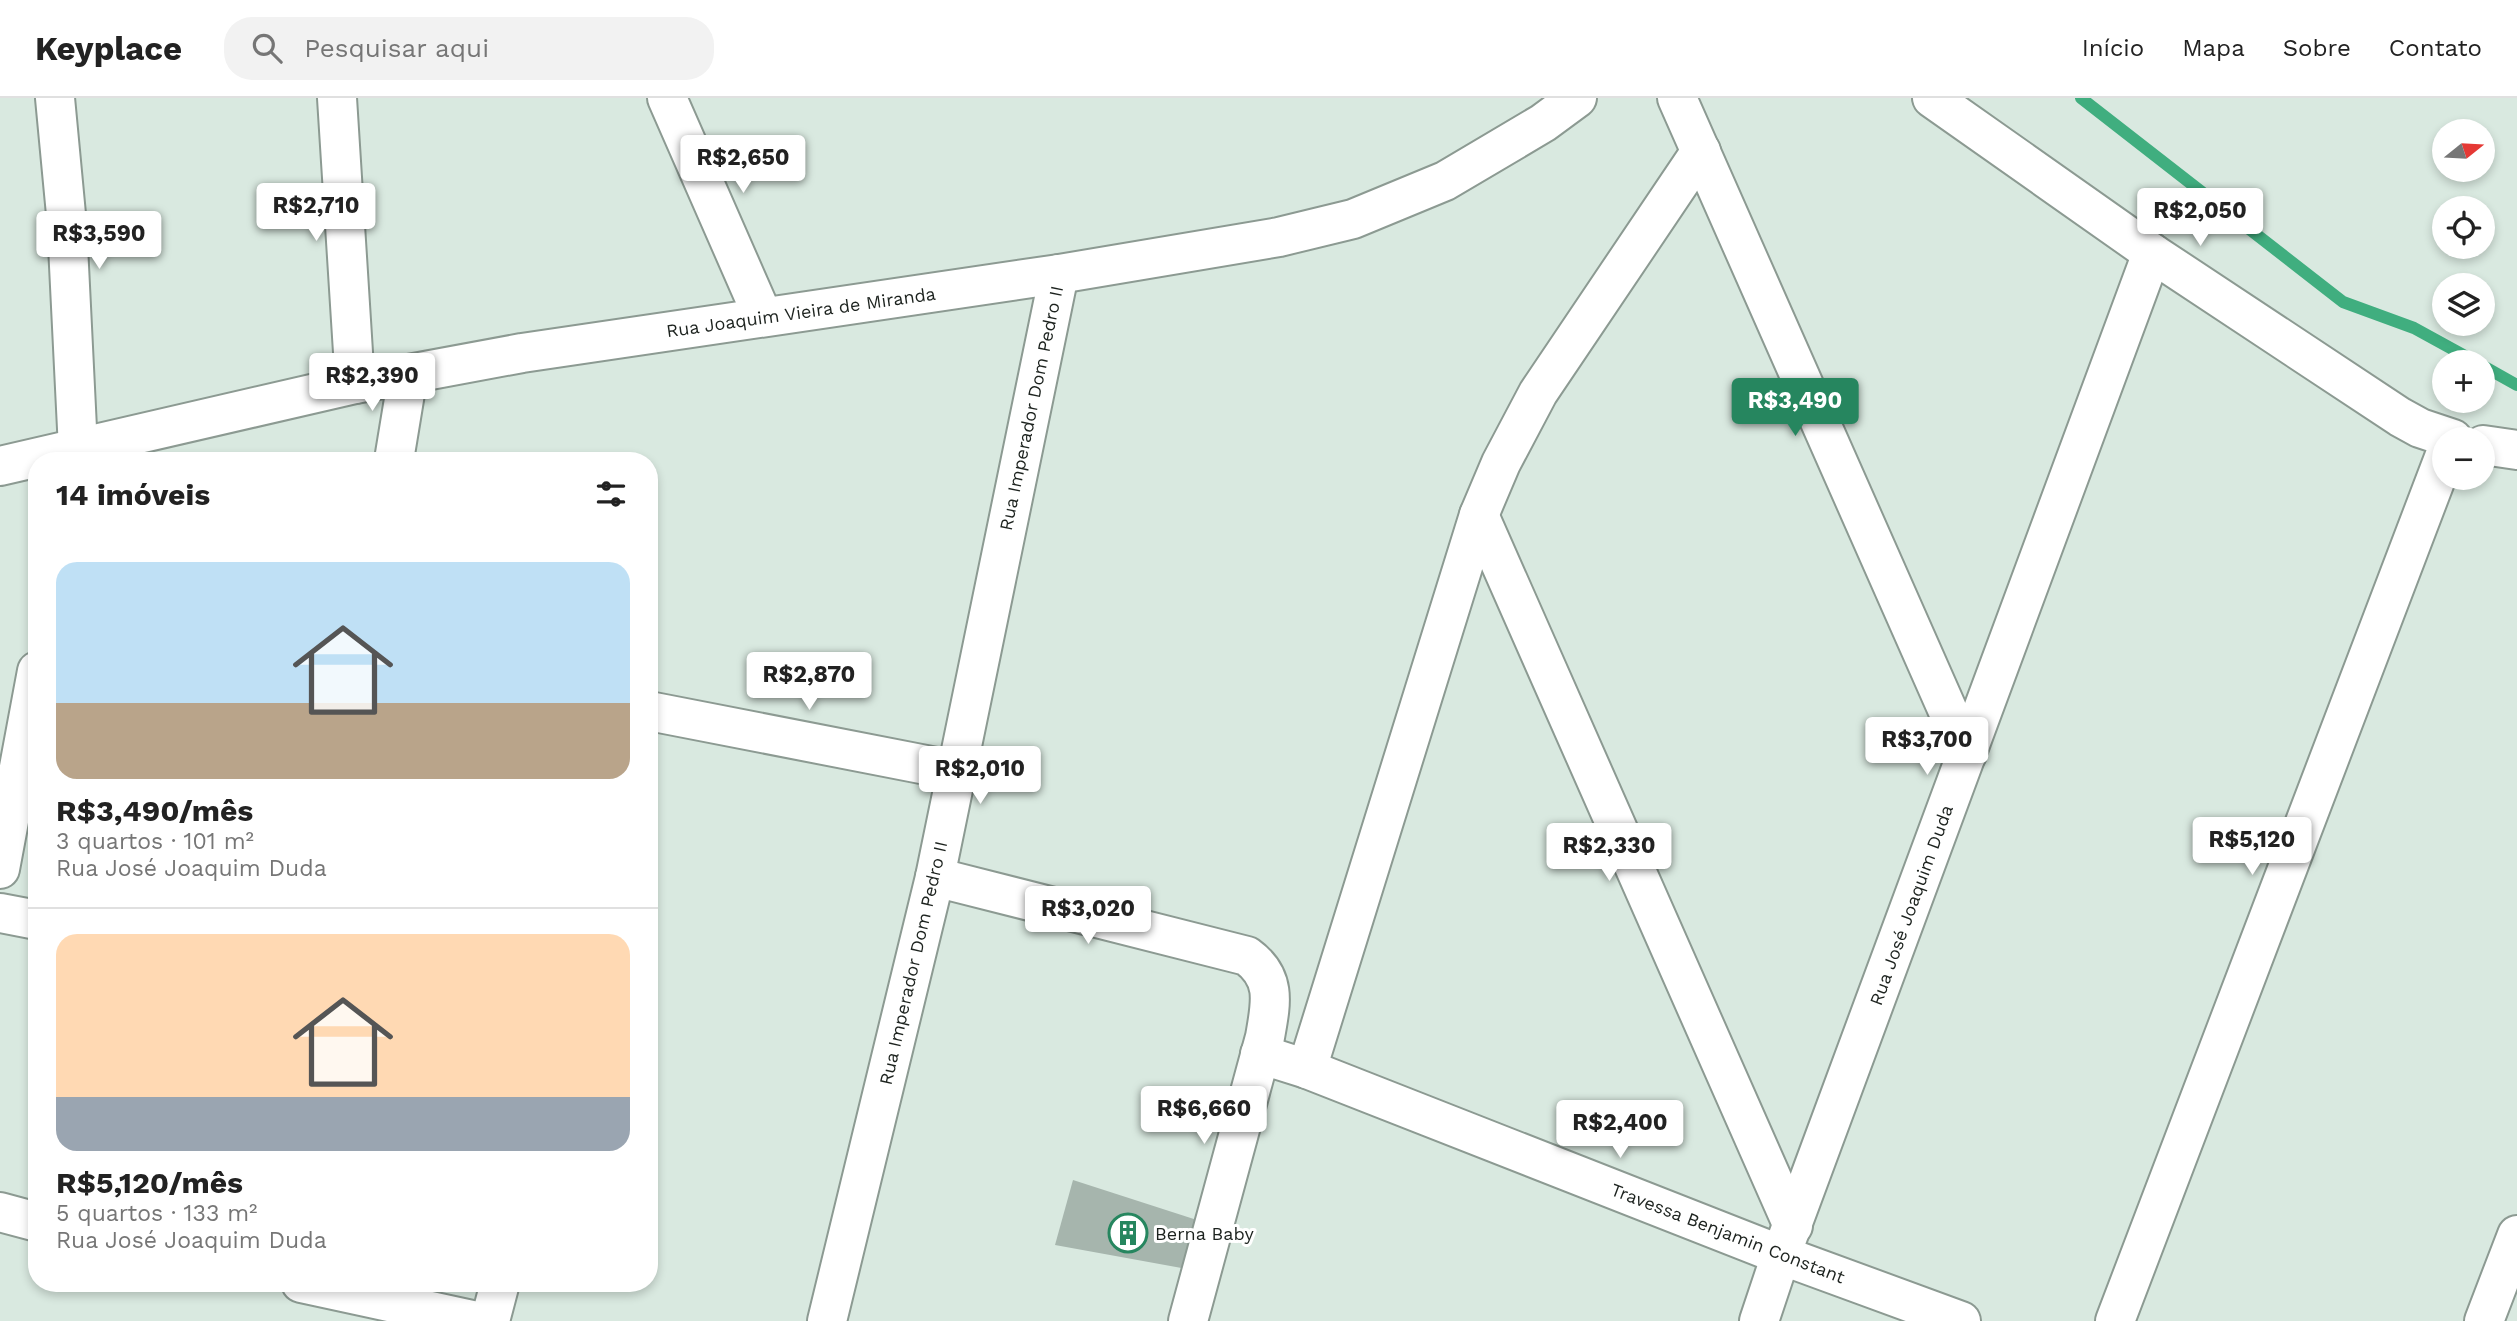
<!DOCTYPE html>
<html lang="pt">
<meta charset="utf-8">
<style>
body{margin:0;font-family:"Work Sans",sans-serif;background:#f2f2f2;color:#222;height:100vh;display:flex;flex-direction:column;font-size:26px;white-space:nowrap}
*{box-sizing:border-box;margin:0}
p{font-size:23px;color:#767676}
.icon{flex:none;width:38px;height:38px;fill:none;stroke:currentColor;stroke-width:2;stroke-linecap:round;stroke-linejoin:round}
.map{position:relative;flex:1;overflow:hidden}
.sheet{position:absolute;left:28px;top:354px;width:630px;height:840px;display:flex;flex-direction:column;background:#fff;border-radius:28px;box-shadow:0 4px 10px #0003}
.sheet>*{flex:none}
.needle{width:46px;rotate:72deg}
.tools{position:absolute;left:2432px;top:21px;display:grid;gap:14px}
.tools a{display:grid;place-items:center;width:63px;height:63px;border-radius:50%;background:#fff;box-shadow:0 4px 10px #0003;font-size:35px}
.price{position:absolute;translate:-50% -60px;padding:0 16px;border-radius:7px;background:#fff;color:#222;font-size:23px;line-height:46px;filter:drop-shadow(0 2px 4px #0008)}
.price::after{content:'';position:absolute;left:50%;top:42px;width:21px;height:16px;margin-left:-10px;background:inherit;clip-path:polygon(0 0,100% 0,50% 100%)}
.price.current{background:#26865f;color:#fff}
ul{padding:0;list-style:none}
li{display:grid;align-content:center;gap:14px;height:371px;padding:0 28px}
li+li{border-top:2px solid #e0e0e0}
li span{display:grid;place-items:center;height:217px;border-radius:21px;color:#555}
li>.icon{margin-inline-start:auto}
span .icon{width:126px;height:126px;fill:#fffc;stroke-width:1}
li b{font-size:30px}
h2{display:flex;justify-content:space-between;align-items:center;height:84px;padding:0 28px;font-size:30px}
header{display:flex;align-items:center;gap:42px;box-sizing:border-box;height:98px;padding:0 35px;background:#fff;border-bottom:2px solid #e0e0e0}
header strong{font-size:33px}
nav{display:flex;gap:38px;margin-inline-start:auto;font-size:24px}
.search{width:490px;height:63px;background:#f2f2f2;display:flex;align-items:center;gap:18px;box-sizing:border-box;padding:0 24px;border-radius:28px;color:#767676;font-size:26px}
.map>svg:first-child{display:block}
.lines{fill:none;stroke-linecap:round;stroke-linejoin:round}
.stream{stroke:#40ae7f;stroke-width:12}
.building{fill:#a6b5ad}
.street-casing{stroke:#8c9a92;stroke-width:42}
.secondary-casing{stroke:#8c9a92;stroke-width:42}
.street{stroke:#fff;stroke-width:38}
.secondary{stroke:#fff;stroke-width:38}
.labels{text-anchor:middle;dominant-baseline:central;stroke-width:6;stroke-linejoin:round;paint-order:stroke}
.street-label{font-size:18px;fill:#1c221e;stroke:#fff}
.poi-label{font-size:18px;fill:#1c221e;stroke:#fff;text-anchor:start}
</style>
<header>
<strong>Keyplace</strong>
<div class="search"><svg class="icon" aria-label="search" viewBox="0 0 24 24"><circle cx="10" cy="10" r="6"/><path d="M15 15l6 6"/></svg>Pesquisar aqui</div>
<nav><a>Início</a><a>Mapa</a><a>Sobre</a><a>Contato</a></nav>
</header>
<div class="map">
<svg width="2517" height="1223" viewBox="0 0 2517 1223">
<rect width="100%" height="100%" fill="#d9e9e0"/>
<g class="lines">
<g class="stream">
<path d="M2081 0 2343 204 2414 230 2476 264"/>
<path d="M2483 268 2517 287"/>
</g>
</g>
<path class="building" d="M1073 1082 1200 1123 1187 1171 1055 1147Z"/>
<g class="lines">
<defs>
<g id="street">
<path d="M55 0 67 127 78 351 76 362"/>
<path d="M337 0 355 286"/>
<path d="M667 0 763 219"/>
<path d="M1677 0 1967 656"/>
<path d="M1932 0 2152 155 2400 319 2420 330 2453 341"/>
<path d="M2483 347 2517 352"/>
<path d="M394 362 408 277"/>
<path d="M1479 417 1793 1128"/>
<path d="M649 613 957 673"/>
<path d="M0 771 37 573"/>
<path d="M935 779 1247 858C1277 880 1271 905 1265 939L1188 1223"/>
<path d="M0 815 37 822"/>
<path d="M1260 956 1307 971 1781 1157 1961 1223"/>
<path d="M1307 971 1479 417 1501 365 1538 295 1701 53"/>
<path d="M0 1114 37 1124"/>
<path d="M301 1185 477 1223"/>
<path d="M490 1223 500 1185"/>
<path d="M1759 1223 1781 1157 2152 155"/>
<path d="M2115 1223 2445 357"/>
<path d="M2484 1223 2517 1137"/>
</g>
<g id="secondary">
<path d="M0 368 355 286 522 255 1059 176 1279 139 1353 121 1445 83 1543 25 1577 0"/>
<path d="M827 1223 935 779 1059 176"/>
</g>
</defs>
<use href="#street" class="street-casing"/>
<use href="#secondary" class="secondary-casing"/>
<use href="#street" class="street"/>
<use href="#secondary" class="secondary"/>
</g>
<defs>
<symbol id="building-ring" viewBox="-11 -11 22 22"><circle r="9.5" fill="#fff" stroke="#26865f" stroke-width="1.5"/><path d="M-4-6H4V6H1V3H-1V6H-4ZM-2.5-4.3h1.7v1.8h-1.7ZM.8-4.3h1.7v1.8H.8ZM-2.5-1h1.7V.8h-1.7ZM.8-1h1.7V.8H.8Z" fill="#26865f"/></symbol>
</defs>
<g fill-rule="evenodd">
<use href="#building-ring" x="1106" y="1113" width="44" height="44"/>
</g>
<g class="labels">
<g class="street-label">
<text transform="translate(801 214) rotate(-8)">Rua Joaquim Vieira de Miranda</text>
<text transform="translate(1031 310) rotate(-78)">Rua Imperador Dom Pedro II</text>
<text transform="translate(1911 807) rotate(-70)">Rua José Joaquim Duda</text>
<text transform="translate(913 865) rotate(-77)">Rua Imperador Dom Pedro II</text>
<text transform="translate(1728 1135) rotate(21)">Travessa Benjamin Constant</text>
</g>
<g class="poi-label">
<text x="1155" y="1135">Berna Baby</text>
</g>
</g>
</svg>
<div class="tools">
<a><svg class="needle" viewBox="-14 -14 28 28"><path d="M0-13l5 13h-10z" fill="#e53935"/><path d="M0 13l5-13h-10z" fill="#767676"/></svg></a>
<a><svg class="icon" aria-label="locate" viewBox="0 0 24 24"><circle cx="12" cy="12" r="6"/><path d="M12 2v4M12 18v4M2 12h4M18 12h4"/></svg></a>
<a><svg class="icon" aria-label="layers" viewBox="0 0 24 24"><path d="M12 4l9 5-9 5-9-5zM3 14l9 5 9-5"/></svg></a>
<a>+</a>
<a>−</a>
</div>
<b class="price" style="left:743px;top:97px">R$2,650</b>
<b class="price" style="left:316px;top:145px">R$2,710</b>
<b class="price" style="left:2200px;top:150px">R$2,050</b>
<b class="price" style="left:99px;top:173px">R$3,590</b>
<b class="price" style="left:372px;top:315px">R$2,390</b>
<b class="price current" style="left:1795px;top:340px">R$3,490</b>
<b class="price" style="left:809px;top:614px">R$2,870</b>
<b class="price" style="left:1927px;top:679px">R$3,700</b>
<b class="price" style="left:980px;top:708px">R$2,010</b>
<b class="price" style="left:2252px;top:779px">R$5,120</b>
<b class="price" style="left:1609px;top:785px">R$2,330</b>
<b class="price" style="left:1088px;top:848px">R$3,020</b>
<b class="price" style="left:1204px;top:1048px">R$6,660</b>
<b class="price" style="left:1620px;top:1062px">R$2,400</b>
<section class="sheet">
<h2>14 imóveis<svg class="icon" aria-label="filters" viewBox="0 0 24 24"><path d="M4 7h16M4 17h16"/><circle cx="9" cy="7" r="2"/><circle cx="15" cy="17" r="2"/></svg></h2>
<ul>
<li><span style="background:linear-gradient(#bfe0f5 65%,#b9a48a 0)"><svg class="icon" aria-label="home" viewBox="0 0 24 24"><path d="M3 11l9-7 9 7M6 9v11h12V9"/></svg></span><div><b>R$3,490/mês</b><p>3 quartos · 101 m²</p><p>Rua José Joaquim Duda</p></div></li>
<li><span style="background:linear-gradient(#ffd9b3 75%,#9aa5b1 0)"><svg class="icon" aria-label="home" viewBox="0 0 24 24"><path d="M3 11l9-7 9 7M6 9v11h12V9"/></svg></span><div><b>R$5,120/mês</b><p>5 quartos · 133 m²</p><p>Rua José Joaquim Duda</p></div></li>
</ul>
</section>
</div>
